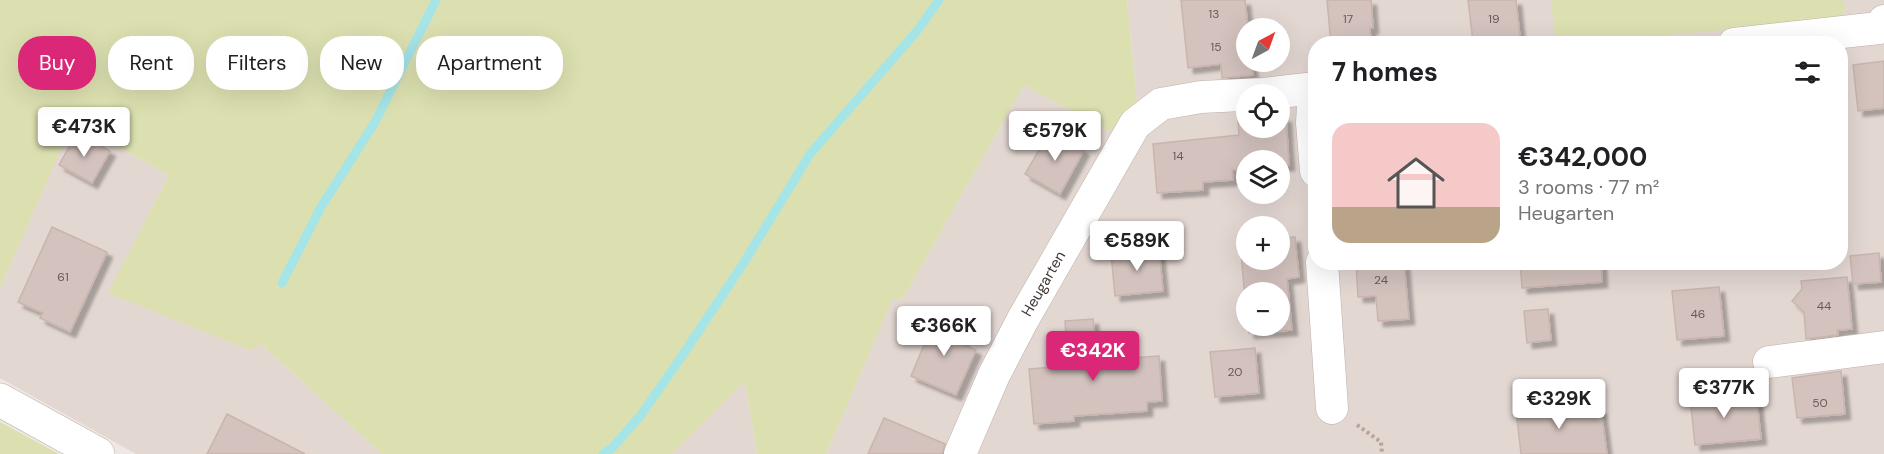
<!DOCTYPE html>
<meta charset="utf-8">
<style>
body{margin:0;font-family:"DM Sans",sans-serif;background:#f6f6f6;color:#202124;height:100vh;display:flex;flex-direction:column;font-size:22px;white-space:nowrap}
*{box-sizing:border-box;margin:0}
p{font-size:20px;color:#757577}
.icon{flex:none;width:33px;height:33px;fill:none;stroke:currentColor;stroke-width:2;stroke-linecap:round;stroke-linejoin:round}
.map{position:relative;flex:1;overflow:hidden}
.details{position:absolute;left:1308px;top:36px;width:540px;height:234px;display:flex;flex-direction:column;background:#fff;border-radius:24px;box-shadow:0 6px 24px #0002}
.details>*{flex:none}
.hud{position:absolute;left:18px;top:36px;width:570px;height:54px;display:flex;gap:12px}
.needle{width:39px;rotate:41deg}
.tools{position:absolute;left:1236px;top:18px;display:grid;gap:12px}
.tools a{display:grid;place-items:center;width:54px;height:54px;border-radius:50%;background:#fff;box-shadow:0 6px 24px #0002;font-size:30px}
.price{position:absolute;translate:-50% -51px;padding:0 14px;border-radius:6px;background:#fff;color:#222;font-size:20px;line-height:39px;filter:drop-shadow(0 2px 3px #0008)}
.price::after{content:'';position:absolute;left:50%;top:36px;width:18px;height:14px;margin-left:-9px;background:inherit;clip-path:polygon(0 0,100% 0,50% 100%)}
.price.selected{background:#db2777;color:#fff}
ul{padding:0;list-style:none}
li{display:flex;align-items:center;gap:18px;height:150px;padding:0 24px}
li span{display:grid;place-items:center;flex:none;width:168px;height:120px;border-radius:18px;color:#555}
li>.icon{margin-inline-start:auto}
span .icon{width:72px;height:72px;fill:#fffc;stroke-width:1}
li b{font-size:26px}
h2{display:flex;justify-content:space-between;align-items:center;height:72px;padding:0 24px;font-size:26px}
.tag{padding:0 21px;border-radius:24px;background:#fff;box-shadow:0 6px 24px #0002;font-size:21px;line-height:54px}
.tag.selected{background:#db2777;color:#fff}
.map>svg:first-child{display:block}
.residential{fill:#e3d7d2;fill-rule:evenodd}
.green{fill:#dce0b0}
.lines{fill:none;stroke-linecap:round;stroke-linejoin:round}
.stream{stroke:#a5e4e7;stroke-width:9}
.building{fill:#d3c2bd;stroke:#c9b5ae;stroke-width:1.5;filter:url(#shadow)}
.minor-casing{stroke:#bdb0aa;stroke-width:33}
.tertiary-casing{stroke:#bdb0aa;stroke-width:34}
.path{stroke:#baa39a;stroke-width:4;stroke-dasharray:3 3;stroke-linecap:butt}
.minor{stroke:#fff;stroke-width:32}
.tertiary{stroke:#fff;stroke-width:33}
.labels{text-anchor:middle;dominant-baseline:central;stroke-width:4.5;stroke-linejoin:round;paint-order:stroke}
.number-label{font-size:12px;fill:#665a56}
.street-label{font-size:15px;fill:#413734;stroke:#fff}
</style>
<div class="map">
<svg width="1884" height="454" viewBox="0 0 1884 454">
<defs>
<filter id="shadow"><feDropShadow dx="5.5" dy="5.5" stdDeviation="1.5" flood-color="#0004"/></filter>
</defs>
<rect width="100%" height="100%" fill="#efe7e3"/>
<g class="residential">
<path d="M1127 0H1884V454H826L893 297 902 300 1024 85 1110 132 1137 101ZM1246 28H1280V62H1246ZM1316 44H1840V262H1316ZM1246 94H1280V128H1246ZM1246 160H1280V194H1246ZM1246 226H1280V260H1246ZM1246 292H1280V326H1246Z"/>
<path d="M72 122 169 175 109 293 261 344 382 454H136L0 378V288Z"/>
<path d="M745 381 757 454H671Z"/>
</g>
<g class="green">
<path d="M0 0H1127L1137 101 1110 132 1024 85 902 300 893 298 826 454H757L745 382 671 454H382L261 344 250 350 108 293 169 175 73 122 0 288Z"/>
<path d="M1551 0H1844L1845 10 1836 21 1556 44Z"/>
<path d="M0 422 59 454H0Z"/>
</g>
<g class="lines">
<g class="stream">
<path d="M282 283 321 207 375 122 436 0"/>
<path d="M603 454 613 447 641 415 684 353 743 264 810 154 917 31 939 0"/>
</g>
</g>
<g class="building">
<path d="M1181 0H1245L1248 28H1246V62H1251L1253 75 1222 78 1221 64 1188 68Z"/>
<path d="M1327 0H1371L1373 28H1370L1371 44H1331Z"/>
<path d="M1468 0H1516L1520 37 1473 42Z"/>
<path d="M1884 61V108L1858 111 1853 65Z"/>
<path d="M1280 117H1286L1289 165 1280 166V160H1246V169L1232 170 1233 180 1203 182V190L1157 193 1153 144 1239 135 1238 121 1246 120V128H1280Z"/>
<path d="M1050 131 1084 150 1060 194 1025 174Z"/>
<path d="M77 133 110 151 92 183 59 165Z"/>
<path d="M52 227 107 252 70 332 40 318 43 313 18 302Z"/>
<path d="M1295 237 1299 277 1287 279 1292 330 1249 333 1248 326H1280V292H1246V309L1240 242 1246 241V260H1280V238Z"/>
<path d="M1159 249 1163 291 1115 296 1111 253Z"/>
<path d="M1879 253 1881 282 1853 284 1850 256Z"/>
<path d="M1377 262H1404L1409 319 1378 321 1376 296 1358 297 1356 264Z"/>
<path d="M1520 262H1601L1602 282 1522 288Z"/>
<path d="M1847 277 1852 329 1837 330 1838 335 1806 339 1804 312 1792 301 1802 289 1801 281Z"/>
<path d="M1719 287 1724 336 1677 340 1672 291Z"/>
<path d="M1548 309 1551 340 1527 343 1524 311Z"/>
<path d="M936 316 967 330 961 344 976 350 956 395 911 376Z"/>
<path d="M1093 319 1096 360 1159 356 1162 401 1147 402V411L1074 416V421L1034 424 1029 369 1068 366 1065 321Z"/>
<path d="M1255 348 1259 393 1215 397 1210 352Z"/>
<path d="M1841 371 1845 414 1797 418 1792 378Z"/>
<path d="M1737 393 1738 403 1757 401 1761 439 1695 445 1690 397Z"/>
<path d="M1544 397 1546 416 1601 409 1607 454H1521L1515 400Z"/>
<path d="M227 414 305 454H207Z"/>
<path d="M884 418 945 444 942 454H868Z"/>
</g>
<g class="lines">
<defs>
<g id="minor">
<path d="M1734 44 1879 28 1884 21"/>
<path d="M1314 88 1312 123 1316 171"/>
<path d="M1322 262 1332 408"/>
<path d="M1769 362 1884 347"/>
<path id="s1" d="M960 454 994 375 1022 321 1135 124 1161 104 1201 97 1263 94 1316 88"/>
</g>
<path id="tertiary" d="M0 400 98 454"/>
</defs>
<use href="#minor" class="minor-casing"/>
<use href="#tertiary" class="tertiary-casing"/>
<path class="path" d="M1357 425 1381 442 1382 454"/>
<use href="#minor" class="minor"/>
<use href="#tertiary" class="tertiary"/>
</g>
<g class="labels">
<g class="number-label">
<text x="1214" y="14">13</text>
<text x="1348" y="19">17</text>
<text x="1494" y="19">19</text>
<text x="1216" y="47">15</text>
<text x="1178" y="156">14</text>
<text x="63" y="277">61</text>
<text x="1381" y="280">24</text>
<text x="1824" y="306">44</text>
<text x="1698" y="314">46</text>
<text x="1235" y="372">20</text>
<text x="1820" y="403">50</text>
</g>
<g class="street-label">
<text stroke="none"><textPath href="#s1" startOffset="190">Heugarten</textPath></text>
</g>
</g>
</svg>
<div class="tools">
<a><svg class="needle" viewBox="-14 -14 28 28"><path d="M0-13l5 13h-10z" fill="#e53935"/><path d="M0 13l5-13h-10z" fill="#757577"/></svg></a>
<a><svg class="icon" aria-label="locate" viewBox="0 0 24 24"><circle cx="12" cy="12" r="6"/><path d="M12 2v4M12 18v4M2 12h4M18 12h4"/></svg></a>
<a><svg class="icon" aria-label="layers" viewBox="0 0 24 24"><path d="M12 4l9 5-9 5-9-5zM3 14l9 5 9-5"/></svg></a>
<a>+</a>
<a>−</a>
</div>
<b class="price" style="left:84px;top:158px">€473K</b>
<b class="price" style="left:1055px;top:162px">€579K</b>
<b class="price" style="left:1137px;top:272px">€589K</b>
<b class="price" style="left:944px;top:357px">€366K</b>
<b class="price selected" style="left:1093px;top:382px">€342K</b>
<b class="price" style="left:1724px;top:419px">€377K</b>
<b class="price" style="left:1559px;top:430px">€329K</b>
<div class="hud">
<a class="tag selected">Buy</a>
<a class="tag">Rent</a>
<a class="tag">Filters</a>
<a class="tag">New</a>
<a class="tag">Apartment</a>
</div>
<section class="details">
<h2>7 homes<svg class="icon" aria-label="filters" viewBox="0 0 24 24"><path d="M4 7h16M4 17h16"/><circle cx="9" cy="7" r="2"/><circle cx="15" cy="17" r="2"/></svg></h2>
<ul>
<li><span style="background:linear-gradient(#f6c9c9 70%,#b9a48a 0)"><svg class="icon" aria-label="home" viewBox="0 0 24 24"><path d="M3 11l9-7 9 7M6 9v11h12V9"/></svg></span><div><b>€342,000</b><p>3 rooms · 77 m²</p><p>Heugarten</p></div></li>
</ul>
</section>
</div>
